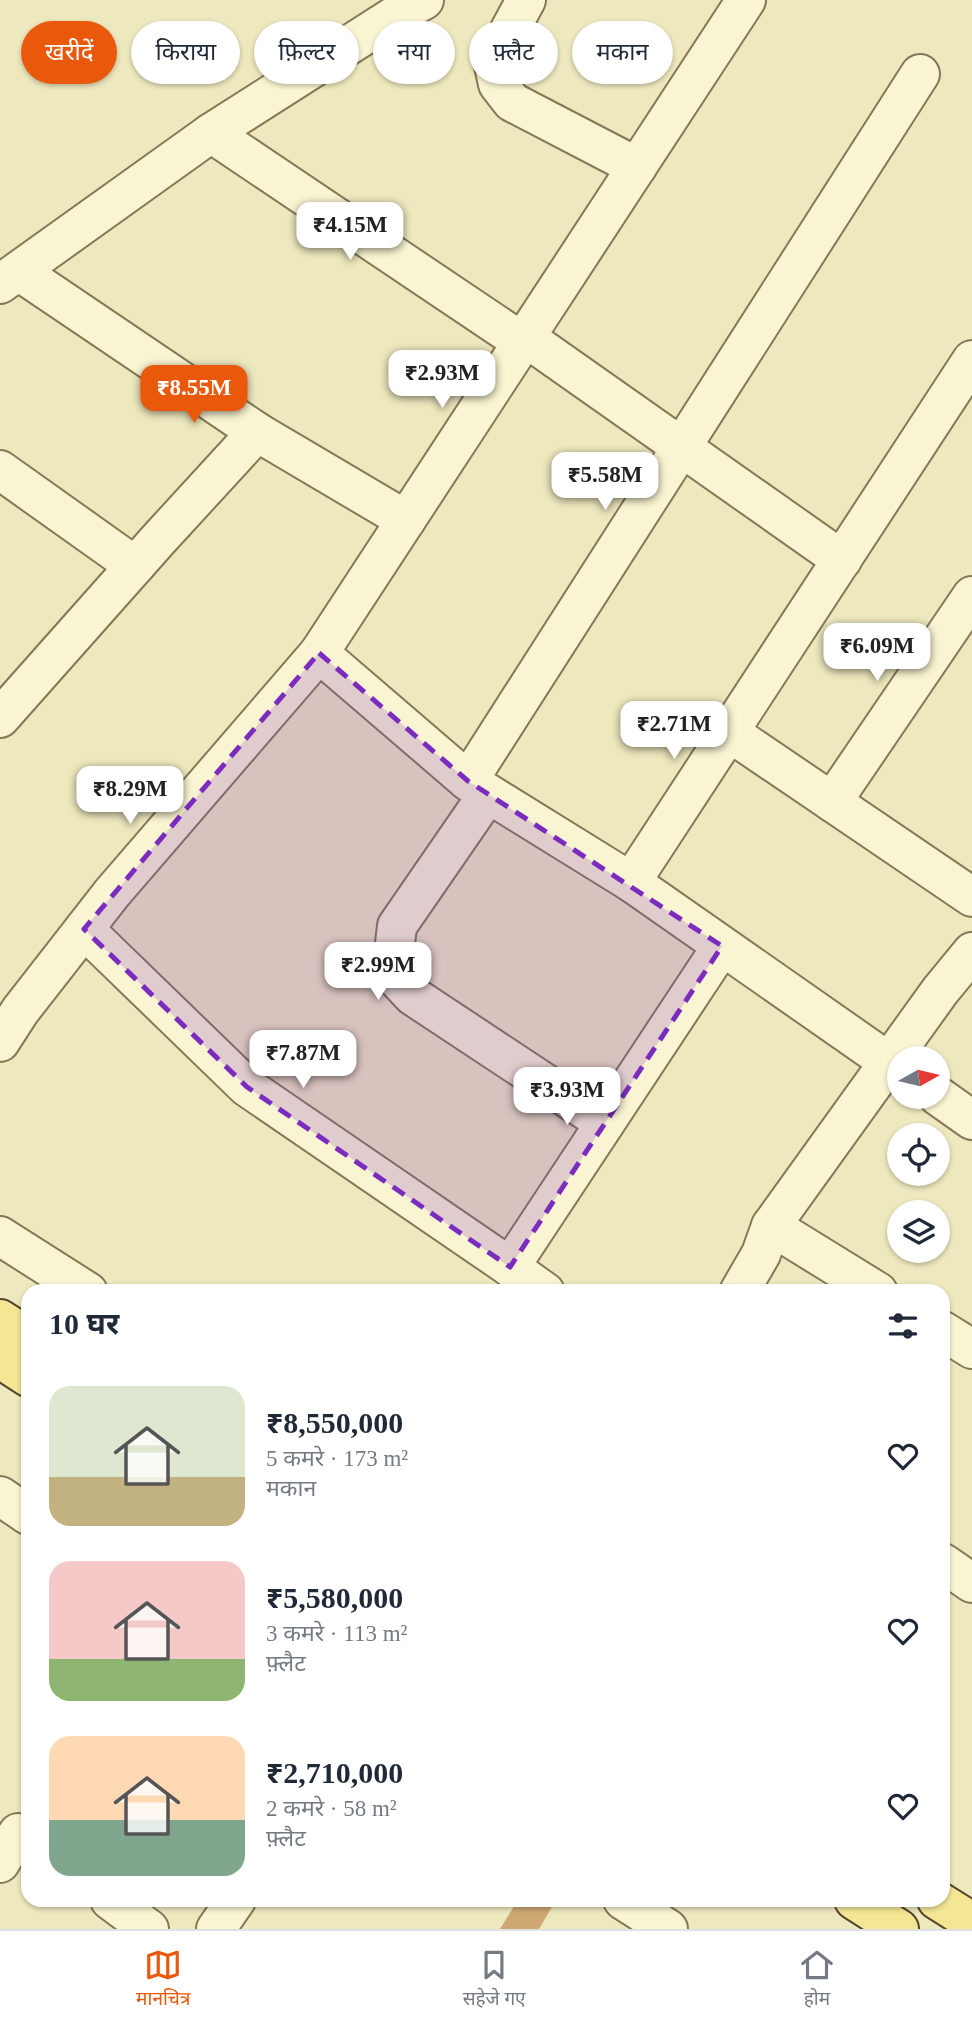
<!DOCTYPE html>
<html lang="hi">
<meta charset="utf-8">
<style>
body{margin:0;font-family:"Times New Roman","Noto Sans Devanagari",serif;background:#f2f2f3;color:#1f2937;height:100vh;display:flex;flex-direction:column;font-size:26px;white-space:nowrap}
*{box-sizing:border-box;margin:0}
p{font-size:23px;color:#747a83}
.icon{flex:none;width:38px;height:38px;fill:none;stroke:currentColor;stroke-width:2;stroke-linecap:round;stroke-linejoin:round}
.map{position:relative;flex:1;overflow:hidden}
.details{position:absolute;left:21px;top:1284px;width:929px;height:623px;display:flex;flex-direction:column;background:#fff;border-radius:21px;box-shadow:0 2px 5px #0004}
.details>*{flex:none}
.hud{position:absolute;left:21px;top:21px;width:931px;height:63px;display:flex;gap:14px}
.needle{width:46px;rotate:82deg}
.buttons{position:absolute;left:887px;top:1046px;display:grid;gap:14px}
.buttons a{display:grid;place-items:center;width:63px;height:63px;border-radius:50%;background:#fff;box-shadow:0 2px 5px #0004;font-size:35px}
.price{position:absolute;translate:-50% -60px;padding:0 16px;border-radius:14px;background:#fff;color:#222;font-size:23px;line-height:46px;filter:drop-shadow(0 2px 4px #0008)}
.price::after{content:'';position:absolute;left:50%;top:42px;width:21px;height:16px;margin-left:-10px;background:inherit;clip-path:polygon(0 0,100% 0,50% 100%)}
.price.current{background:#ea580c;color:#fff}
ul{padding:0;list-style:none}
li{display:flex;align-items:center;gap:21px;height:175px;padding:0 28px}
li span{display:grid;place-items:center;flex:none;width:196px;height:140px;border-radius:21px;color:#555}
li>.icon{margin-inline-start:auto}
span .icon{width:84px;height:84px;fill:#fffc;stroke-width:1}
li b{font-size:30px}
h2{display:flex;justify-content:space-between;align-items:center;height:84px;padding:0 28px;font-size:30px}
.pill{padding:0 24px;border-radius:32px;background:#fff;box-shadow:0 2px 5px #0004;font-size:24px;line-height:63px}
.pill.current{background:#ea580c;color:#fff}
.tab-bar{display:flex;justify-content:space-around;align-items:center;height:98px;border-top:2px solid #e0e1e3;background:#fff;font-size:19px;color:#747a83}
.tab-bar a{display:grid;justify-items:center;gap:4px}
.tab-bar .current{color:#ea580c}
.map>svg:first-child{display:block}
.building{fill:#cda873}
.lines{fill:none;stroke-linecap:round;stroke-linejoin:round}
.minor-casing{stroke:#867857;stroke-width:42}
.major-casing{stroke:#54452b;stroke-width:42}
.minor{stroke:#f9f4d1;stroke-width:38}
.major{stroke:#f3e694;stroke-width:38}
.marked{fill:#7b2cbf;fill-opacity:0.2;stroke:#7b2cbf;stroke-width:5;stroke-dasharray:14 9;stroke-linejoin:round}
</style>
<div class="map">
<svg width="972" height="1929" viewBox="0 0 972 1929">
<rect width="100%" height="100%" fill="#eee8be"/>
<path class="building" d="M518 1900H556L539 1929H500Z"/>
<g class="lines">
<defs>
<g id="minor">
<path d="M526 0 493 61 498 84 512 102 637 167"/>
<path d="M211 133 522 342"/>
<path d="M20 272 257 432 406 520"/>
<path d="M0 284 211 133 396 15 424 0"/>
<path d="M525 337 842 560"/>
<path d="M0 470 135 566"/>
<path d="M0 718 158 540 257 432"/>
<path d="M729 732 972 897"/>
<path d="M468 781 319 653 746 0"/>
<path d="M488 794 397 926 393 961 397 979 413 996 605 1123"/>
<path d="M832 802 972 596"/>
<path d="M631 882 468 781 920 74"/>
<path d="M84 929 247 1087 510 1267"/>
<path d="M0 1042 20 1011 112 893 319 653"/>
<path d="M900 1070 631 882 972 360"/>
<path d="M938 1096 972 1120"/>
<path d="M771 1226 878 1292"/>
<path d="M0 1236 88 1292"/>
<path d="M545 1292 510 1267 722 946"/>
<path d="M739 1292 761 1254 771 1226 940 991 972 952"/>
<path d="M943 1331 972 1349"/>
<path d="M0 1496 28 1515"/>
<path d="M943 1563 972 1583"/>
<path d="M0 1863 18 1833"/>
<path d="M110 1900 149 1929"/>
<path d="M623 1900 668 1929"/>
<path d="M216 1929 236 1900"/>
</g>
<g id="major">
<path d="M0 1319 28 1337"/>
<path d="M0 1359 28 1377"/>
<path d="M854 1900 899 1929"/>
<path d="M937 1900 972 1922"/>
</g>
</defs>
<use href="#minor" class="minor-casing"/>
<use href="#major" class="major-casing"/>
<use href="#minor" class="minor"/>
<use href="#major" class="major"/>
</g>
<path class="marked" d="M319 653 468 781 722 946 510 1267 247 1087 84 929Z"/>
</svg>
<div class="buttons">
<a><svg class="needle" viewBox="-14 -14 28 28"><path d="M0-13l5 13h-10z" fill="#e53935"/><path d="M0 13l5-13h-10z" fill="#747a83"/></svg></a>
<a><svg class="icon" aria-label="locate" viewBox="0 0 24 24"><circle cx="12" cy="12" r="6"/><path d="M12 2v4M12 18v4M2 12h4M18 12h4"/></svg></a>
<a><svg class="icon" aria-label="layers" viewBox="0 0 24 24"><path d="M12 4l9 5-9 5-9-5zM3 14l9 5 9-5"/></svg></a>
</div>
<b class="price" style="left:350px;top:262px">₹4.15M</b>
<b class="price" style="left:442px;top:410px">₹2.93M</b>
<b class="price current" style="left:194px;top:425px">₹8.55M</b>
<b class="price" style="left:605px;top:512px">₹5.58M</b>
<b class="price" style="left:877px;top:683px">₹6.09M</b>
<b class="price" style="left:674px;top:761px">₹2.71M</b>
<b class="price" style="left:130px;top:826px">₹8.29M</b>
<b class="price" style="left:378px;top:1002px">₹2.99M</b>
<b class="price" style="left:303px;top:1090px">₹7.87M</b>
<b class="price" style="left:567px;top:1127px">₹3.93M</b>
<div class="hud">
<a class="pill current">खरीदें</a>
<a class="pill">किराया</a>
<a class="pill">फ़िल्टर</a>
<a class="pill">नया</a>
<a class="pill">फ़्लैट</a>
<a class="pill">मकान</a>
</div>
<section class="details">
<h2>10 घर<svg class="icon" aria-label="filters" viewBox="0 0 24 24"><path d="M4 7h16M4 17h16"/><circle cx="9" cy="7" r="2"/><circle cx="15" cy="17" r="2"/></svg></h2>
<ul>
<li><span style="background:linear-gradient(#dfe7d0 65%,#c2b280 0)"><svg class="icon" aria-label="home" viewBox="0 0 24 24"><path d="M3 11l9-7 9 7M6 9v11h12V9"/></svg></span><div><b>₹8,550,000</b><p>5 कमरे · 173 m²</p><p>मकान</p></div><svg class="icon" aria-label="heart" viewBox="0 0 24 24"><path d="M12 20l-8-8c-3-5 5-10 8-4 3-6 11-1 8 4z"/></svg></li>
<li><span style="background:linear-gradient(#f6c9c9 70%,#8fb573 0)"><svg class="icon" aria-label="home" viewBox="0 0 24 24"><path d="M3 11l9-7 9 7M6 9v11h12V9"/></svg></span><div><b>₹5,580,000</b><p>3 कमरे · 113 m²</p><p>फ़्लैट</p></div><svg class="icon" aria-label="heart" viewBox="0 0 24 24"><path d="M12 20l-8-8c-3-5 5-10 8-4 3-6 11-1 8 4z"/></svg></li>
<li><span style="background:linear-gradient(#ffd9b3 60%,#7fa58c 0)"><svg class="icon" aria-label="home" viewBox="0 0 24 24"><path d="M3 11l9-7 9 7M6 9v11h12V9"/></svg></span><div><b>₹2,710,000</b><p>2 कमरे · 58 m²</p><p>फ़्लैट</p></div><svg class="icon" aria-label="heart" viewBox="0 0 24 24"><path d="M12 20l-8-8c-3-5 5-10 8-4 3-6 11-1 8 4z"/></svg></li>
</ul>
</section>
</div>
<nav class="tab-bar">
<a class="current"><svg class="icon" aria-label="map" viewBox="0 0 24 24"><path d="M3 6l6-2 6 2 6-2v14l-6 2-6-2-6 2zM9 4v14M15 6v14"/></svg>मानचित्र</a>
<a><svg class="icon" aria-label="saved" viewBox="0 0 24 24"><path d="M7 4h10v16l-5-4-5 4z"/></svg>सहेजे गए</a>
<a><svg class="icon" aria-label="home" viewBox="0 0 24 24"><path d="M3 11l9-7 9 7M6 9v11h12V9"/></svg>होम</a>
</nav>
